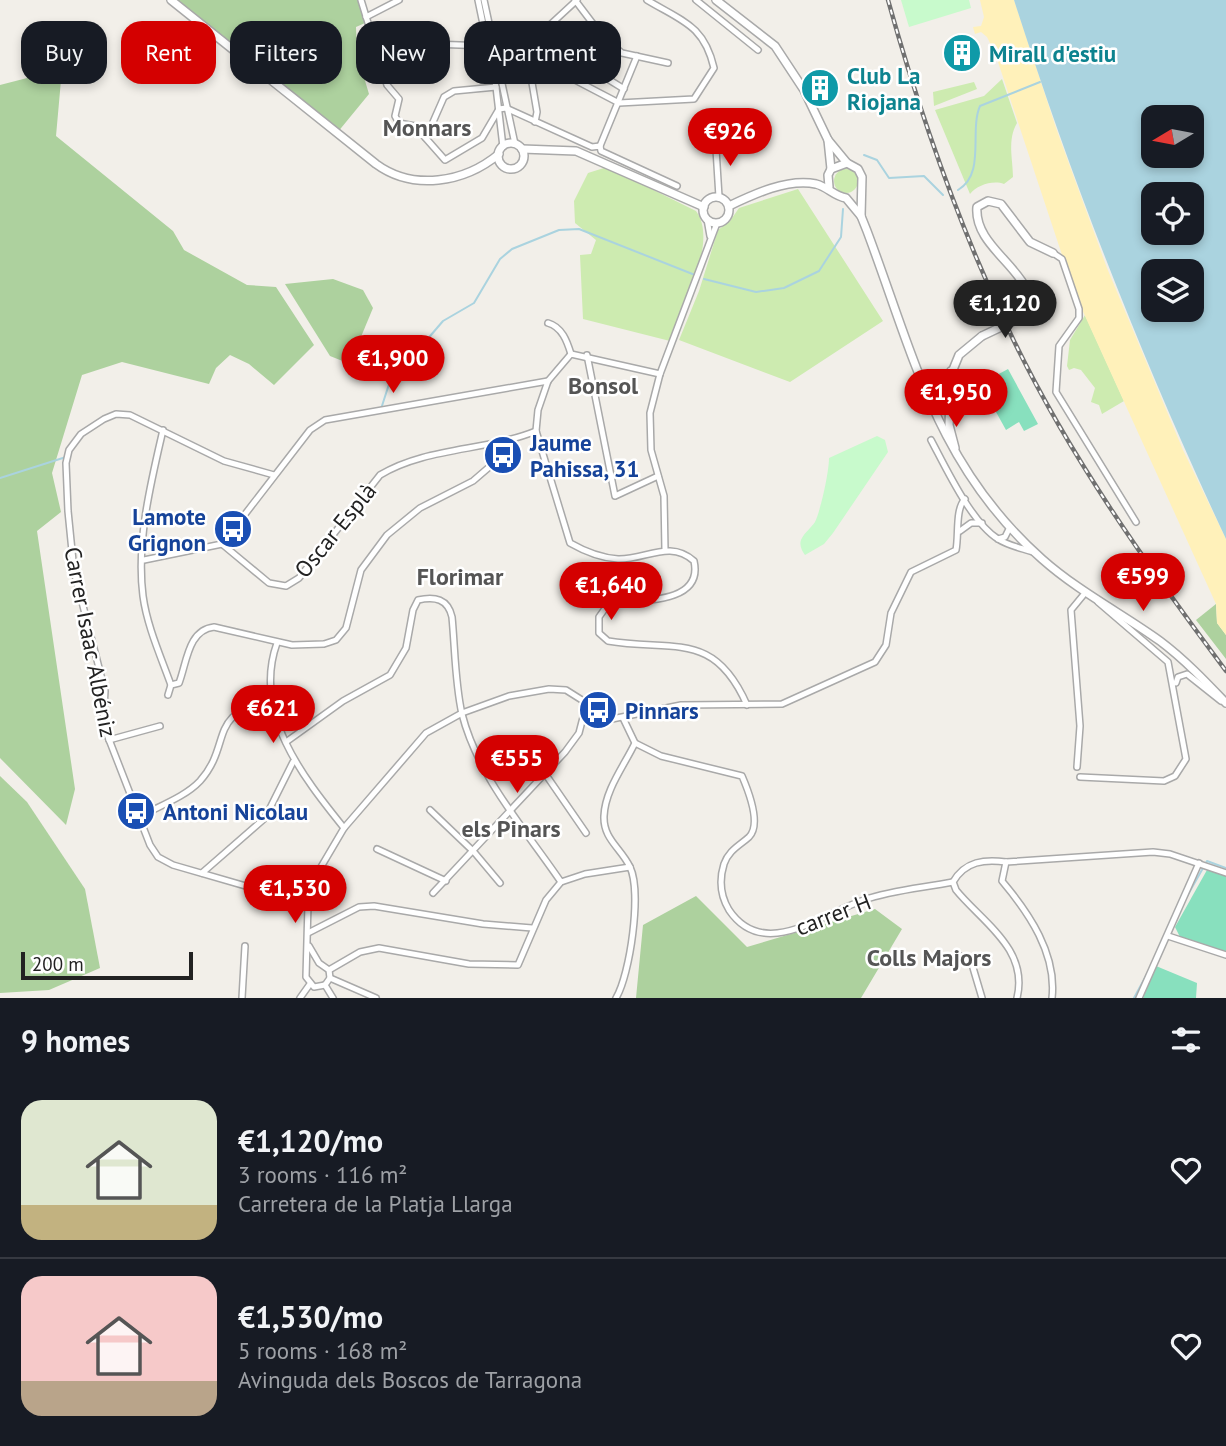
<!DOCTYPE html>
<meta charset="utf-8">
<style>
body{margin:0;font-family:"PT Sans",sans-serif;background:#242831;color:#f1f3f6;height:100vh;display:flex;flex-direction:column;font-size:26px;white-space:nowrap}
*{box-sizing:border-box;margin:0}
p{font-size:23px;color:#9ea1a6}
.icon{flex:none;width:38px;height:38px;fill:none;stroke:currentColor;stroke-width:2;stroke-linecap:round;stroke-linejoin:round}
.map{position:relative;height:998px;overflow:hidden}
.side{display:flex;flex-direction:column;background:#171b24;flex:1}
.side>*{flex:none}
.banner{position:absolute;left:21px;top:21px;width:700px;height:63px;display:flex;gap:14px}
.needle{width:46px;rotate:260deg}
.controls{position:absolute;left:1141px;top:105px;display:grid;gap:14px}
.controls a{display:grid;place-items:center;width:63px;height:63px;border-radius:14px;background:#171b24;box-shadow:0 4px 10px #0003;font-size:35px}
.scale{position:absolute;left:21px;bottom:18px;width:172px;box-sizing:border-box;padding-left:7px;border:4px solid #222;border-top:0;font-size:19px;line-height:24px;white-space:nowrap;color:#222;-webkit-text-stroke:5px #fff;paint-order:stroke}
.price{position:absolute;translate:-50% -60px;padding:0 16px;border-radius:24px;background:#d40000;color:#fff;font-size:23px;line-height:46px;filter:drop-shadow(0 2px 4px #0008)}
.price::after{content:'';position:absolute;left:50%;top:42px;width:21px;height:16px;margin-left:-10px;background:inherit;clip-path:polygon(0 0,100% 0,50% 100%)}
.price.selected{background:#222;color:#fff}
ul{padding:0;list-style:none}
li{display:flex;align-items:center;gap:21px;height:175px;padding:0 21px}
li+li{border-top:2px solid #363941}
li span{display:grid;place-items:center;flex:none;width:196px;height:140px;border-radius:21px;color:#555}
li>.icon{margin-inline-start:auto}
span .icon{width:84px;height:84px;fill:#fffc;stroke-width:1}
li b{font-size:30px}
h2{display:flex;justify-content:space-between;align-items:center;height:84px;padding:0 21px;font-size:30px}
.chip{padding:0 24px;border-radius:21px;background:#171b24;box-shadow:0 4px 10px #0003;font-size:24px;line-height:63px}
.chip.selected{background:#d40000;color:#fff}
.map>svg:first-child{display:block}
.grass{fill:#cdebb0}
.forest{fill:#add19e}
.sand{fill:#fff1ba}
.park{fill:#c8facc}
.pitch{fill:#88e0be}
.water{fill:#aad3df;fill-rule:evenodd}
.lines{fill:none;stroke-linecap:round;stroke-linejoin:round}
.stream{stroke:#aad3df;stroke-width:2}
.minor-casing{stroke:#a9a9a9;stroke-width:8}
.tertiary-casing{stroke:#a9a9a9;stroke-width:10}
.minor{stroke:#fff;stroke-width:5}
.tertiary{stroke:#fff;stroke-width:7}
.rail-casing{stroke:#707070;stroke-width:4.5}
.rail{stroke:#fff;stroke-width:2;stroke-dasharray:5;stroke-linecap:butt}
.tertiary-bridge-casing{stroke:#a9a9a9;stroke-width:10;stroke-linecap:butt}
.tertiary-bridge{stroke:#fff;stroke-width:7}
.labels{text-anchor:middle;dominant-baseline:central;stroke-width:5;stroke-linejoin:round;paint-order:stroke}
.culture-label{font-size:23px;font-weight:bold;fill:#0d838f;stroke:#fff;text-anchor:start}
.transit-label{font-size:23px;font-weight:bold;fill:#164399;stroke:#fff;text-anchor:start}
.street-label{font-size:23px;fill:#222;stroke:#fff}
.neighbourhood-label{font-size:24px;font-weight:bold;fill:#555;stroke:#fff}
</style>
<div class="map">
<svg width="1226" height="998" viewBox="0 0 1226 998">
<rect width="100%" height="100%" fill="#f2efe9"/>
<g class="grass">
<path d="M1002 79 1017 123C1007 140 1013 159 1013 177L1004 184C993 180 977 185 970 194L935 110 984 96Z"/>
<path d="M974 82 977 89 934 106 933 92Z"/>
<path d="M607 167 696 211C719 241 682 308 670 341L583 319 580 255 591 254 596 240 575 223 574 201 588 173Z"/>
<circle cx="846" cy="181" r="12"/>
<path d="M798 189 883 321 790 382 679 340 699 291 718 230 730 221 739 208Z"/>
<path d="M1085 315 1124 401 1102 414 1099 405 1091 402 1095 388 1081 370 1074 368 1069 370 1067 366 1070 340Z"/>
</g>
<g class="forest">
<path d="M171 0H359L365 23 356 27 357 54 369 94 337 133Z"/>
<path d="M62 69 56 136 173 231 184 250 247 285 276 287 314 345 274 385 249 364 230 355 216 368 209 384 122 362 82 375 52 473 61 512 37 531 75 789 66 825 0 758V85Z"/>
<path d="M333 279 363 290 373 308 358 344 345 362 330 356 285 284Z"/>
<path d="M1216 604 1217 623 1226 635V659L1196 620Z"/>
<path d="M0 776 27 802 85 889 100 968 49 990 0 993Z"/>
<path d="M696 896 747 947 875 909 902 929 861 998H636L643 925Z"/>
</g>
<path class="sand" d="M980 0H1014L1056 128 1107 268 1183 450 1226 539V635L1217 623 1216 604 1075 294 995 53 987 37 981 32 975 34 973 27 981 26 984 17Z"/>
<g class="park">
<path d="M901 0H969L971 8 909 27Z"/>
<path d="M877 436 885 440 888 452 833 533 824 544 805 555C802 551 799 545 801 540 804 533 811 528 815 522 821 509 829 472 829 458Z"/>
</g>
<g class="pitch">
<path d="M1008 369 1038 424 1024 431 1019 422 1006 430 991 403 1005 396 995 376Z"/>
<path d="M1207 870 1226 875V952L1180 937 1175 927Z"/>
<path d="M1156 966 1197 983 1196 998H1143Z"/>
</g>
<path class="water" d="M1014 0H1226V539C1144 364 1073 185 1014 0ZM1153 117H1192V156H1153ZM1153 194H1192V233H1153ZM1153 271H1192V310H1153Z"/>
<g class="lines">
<g class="stream">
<path d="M864 155 877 160 889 178 924 176 943 195"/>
<path d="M958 190C986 174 969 131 980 106L1040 82"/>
<path d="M704 279 756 292 784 288 819 271 841 237 843 209"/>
<path d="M381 409 389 384 443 321 474 303 500 259 512 249 559 230 579 229 695 275"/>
<path d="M0 478 66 457"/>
<path d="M1186 898 1207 861 1226 868"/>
<path d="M1134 998 1147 974"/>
</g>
<defs>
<g id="minor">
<path d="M361 0 387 85 399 99 395 116 399 123 415 126 445 160 482 138 499 109 506 108 592 147 600 146 601 151 677 186"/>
<path d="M478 0 496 87 503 147"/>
<path d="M484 0 515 144"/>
<path d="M575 0 603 37 622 53 668 63"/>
<path d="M696 0 758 50"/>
<path d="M366 17 399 0"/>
<path d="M550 25 590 68 624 89"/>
<path d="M538 36 575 80 619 103 694 99 714 68C704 25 682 21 647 0"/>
<path d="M382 68 432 44 487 46 538 36 577 0"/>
<path d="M530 71 537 112 535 122"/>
<path d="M426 138 444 97 454 91 496 87"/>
<path d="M600 146 637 56"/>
<path d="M716 149 719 197"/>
<path d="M707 219 710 236"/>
<path d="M1053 253 1062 259 1079 309V318L1059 346 1056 392 1136 522"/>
<path d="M548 323C562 327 567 341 571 354"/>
<path d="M587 355 615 496 658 476"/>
<path d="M660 374 571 354 548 381 538 410 536 431 570 543C584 551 602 558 618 559 645 560 670 539 694 561 704 605 638 600 609 603L599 617V633L608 641C674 652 714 630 747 705"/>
<path d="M163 430C151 482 136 542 143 596 147 626 161 657 171 685"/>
<path d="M931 440C946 468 971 522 998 539 1009 546 1021 548 1033 552"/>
<path d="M274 475 224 461 130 415 116 414 104 419 81 434 69 450 66 463 68 511 74 571 105 691 103 724 150 845 158 857 173 865 308 904"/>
<path d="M960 531 971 523H982"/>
<path d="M998 539 1005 537 1009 529"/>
<path d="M222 544 269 583 286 586 299 578 380 475C426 447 487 451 536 431"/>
<path d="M222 544 310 430 325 420 548 381"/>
<path d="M665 550 664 496 651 450 650 413 660 374 717 223"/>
<path d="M144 560 222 544"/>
<path d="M277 643C252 713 303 777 344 828"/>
<path d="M1176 683 1178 677 1187 674 1221 701"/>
<path d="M168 695 171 685 179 683C187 662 188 630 214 627L292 645 324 644 336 640 346 628 361 570 387 535 420 508 473 481 509 450 511 441"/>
<path d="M109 740 160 726"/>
<path d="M286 742 343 701 390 675 406 648 413 610 418 600C435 596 448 599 452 617 455 648 455 683 462 714 478 777 525 829 561 882"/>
<path d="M524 743 586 833"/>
<path d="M635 743 661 756 742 776C748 790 762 824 749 837 739 846 729 850 724 864 719 880 720 895 729 910 764 962 823 913 864 900 892 890 923 888 953 882"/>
<path d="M1077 767 1080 726 1071 610 1085 593"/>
<path d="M1080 777 1164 781 1175 776 1186 759 1168 662 1098 602"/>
<path d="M430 810 474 852 500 883"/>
<path d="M139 817C159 806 185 797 200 781 233 744 206 713 271 701"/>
<path d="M377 849 446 881"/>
<path d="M1006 862 1002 881C1029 913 1057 954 1052 998"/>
<path d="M202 873 265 818 293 762"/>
<path d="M433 893 565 752 579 733 587 702"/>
<path d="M308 933 359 907 374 906 483 924 532 928"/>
<path d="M1168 936 1226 955"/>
<path d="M309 946 319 963 329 970 330 978 325 985"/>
<path d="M958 955 971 961 982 998"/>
<path d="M329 970 360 952 379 948 469 964 518 965 546 900 561 882 585 874 630 867"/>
<path d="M330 978 376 998"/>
<path d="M325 985 314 987 306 977 308 904 321 867 344 828 426 733 462 713 509 696 549 689 566 690 612 719 681 705 782 704 875 662 886 645 891 613 911 572 956 550C959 535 955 509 965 499"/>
<path d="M325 985 333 998"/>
<path d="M242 998 245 946"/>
<path d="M300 998 310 984"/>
<path d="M616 998C630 975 642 892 630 867 621 848 603 839 604 816 605 790 624 766 635 743L623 718"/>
<path d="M1017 998C1029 949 982 922 956 890L953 882C965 861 985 859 1006 862L1153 852 1170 854 1226 873"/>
<path d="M1139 998 1199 863"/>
</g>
<g id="tertiary">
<path d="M171 0 376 164C413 191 464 183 499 154"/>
<path d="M716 0 775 46 804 90 828 140 847 163 858 169 862 177 861 216"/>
<path d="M828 140 831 169"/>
<circle cx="511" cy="156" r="13"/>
<path d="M522 149 576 151 704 207"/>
<path d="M829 187 828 175 831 169 847 163"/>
<circle cx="716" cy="210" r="13"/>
<path d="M729 206C754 194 788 178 816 184 828 187 834 196 846 198L861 216 867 231C914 356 937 466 1042 559 1078 591 1121 613 1160 641 1184 659 1205 681 1226 703"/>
<path d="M1016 320 1025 308 1027 290C1014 262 974 241 977 207L988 201 1001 204 1030 242 1053 253"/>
<path d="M951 371 949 425 955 448"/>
<path d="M920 382 929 388 944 391"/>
<path d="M940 388 948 382 959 355 982 336"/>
</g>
</defs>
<use href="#minor" class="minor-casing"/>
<use href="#tertiary" class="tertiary-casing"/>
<use href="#minor" class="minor"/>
<use href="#tertiary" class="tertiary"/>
<defs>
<path id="rail" d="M888 0C920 115 960 229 1012 337 1069 456 1147 565 1226 671"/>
</defs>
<use href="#rail" class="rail-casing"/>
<use href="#rail" class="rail"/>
<defs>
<path id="tertiary-bridge" d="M982 336 1016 320"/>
</defs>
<use href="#tertiary-bridge" class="tertiary-bridge-casing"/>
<use href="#tertiary-bridge" class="tertiary-bridge"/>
</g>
<defs>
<symbol id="building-disc" viewBox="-11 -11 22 22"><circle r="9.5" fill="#0f9aa8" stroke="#fff"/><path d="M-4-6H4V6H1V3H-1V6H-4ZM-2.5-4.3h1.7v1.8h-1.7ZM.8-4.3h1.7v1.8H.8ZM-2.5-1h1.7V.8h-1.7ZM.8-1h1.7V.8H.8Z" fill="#fff"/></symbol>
<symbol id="bus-disc" viewBox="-11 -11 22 22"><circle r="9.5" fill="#1a4fb4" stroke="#fff"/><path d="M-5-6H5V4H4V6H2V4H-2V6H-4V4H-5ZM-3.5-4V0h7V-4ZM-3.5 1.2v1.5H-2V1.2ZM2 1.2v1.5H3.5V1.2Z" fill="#fff"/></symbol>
</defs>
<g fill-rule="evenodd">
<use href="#building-disc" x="940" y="31" width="44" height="44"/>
<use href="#building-disc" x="798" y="66" width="44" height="44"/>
<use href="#bus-disc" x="481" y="433" width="44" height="44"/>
<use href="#bus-disc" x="211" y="507" width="44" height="44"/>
<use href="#bus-disc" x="576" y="688" width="44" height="44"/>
<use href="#bus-disc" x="114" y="789" width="44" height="44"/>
</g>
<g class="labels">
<g class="culture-label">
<text x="989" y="53">Mirall d'estiu</text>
<text x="847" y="75">Club La<tspan x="847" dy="26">Riojana</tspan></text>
</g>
<g class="transit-label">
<text x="530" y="442">Jaume<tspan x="530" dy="26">Pahissa, 31</tspan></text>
<text x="206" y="516" text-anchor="end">Lamote<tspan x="206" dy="26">Grignon</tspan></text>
<text x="625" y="710">Pinnars</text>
<text x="163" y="811">Antoni Nicolau</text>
</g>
<g class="street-label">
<text transform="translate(335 530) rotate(-51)">Oscar Esplà</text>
<text transform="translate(91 642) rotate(79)">Carrer Isaac Albéniz</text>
<text transform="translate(833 914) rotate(-21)">carrer H</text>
</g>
<g class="neighbourhood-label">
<text x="427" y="127">Monnars</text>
<text x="603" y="385">Bonsol</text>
<text x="460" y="576">Florimar</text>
<text x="511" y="828">els Pinars</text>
<text x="929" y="957">Colls Majors</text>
</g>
</g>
</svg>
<div class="controls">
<a><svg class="needle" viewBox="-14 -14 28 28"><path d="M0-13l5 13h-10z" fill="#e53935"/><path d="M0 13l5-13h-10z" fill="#9ea1a6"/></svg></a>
<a><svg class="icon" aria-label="locate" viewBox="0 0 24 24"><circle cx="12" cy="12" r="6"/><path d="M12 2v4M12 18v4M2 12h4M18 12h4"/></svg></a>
<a><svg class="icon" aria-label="layers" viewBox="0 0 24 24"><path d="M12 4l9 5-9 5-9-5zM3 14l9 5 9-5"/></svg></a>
</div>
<div class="scale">200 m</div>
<b class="price" style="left:730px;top:168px">€926</b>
<b class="price selected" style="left:1005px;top:340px">€1,120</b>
<b class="price" style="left:393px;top:395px">€1,900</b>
<b class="price" style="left:956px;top:429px">€1,950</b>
<b class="price" style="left:1143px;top:613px">€599</b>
<b class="price" style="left:611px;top:622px">€1,640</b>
<b class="price" style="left:273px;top:745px">€621</b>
<b class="price" style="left:517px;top:795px">€555</b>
<b class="price" style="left:295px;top:925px">€1,530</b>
<div class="banner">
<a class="chip">Buy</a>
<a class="chip selected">Rent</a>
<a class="chip">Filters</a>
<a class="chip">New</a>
<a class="chip">Apartment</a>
</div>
</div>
<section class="side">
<h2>9 homes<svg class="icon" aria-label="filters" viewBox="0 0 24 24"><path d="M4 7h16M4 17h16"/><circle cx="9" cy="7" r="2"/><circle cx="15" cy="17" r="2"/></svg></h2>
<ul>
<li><span style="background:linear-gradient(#dfe7d0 75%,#c2b280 0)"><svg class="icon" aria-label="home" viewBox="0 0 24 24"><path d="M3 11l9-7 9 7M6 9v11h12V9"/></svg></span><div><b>€1,120/mo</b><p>3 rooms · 116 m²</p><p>Carretera de la Platja Llarga</p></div><svg class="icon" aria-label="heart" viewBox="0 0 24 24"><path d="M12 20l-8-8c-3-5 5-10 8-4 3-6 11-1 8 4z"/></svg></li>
<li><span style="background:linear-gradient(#f6c9c9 75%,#b9a48a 0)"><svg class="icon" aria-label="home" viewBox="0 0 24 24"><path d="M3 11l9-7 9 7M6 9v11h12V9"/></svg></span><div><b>€1,530/mo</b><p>5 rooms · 168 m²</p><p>Avinguda dels Boscos de Tarragona</p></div><svg class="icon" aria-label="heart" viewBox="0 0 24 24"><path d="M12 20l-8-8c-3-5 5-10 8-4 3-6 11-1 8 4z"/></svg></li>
</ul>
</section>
